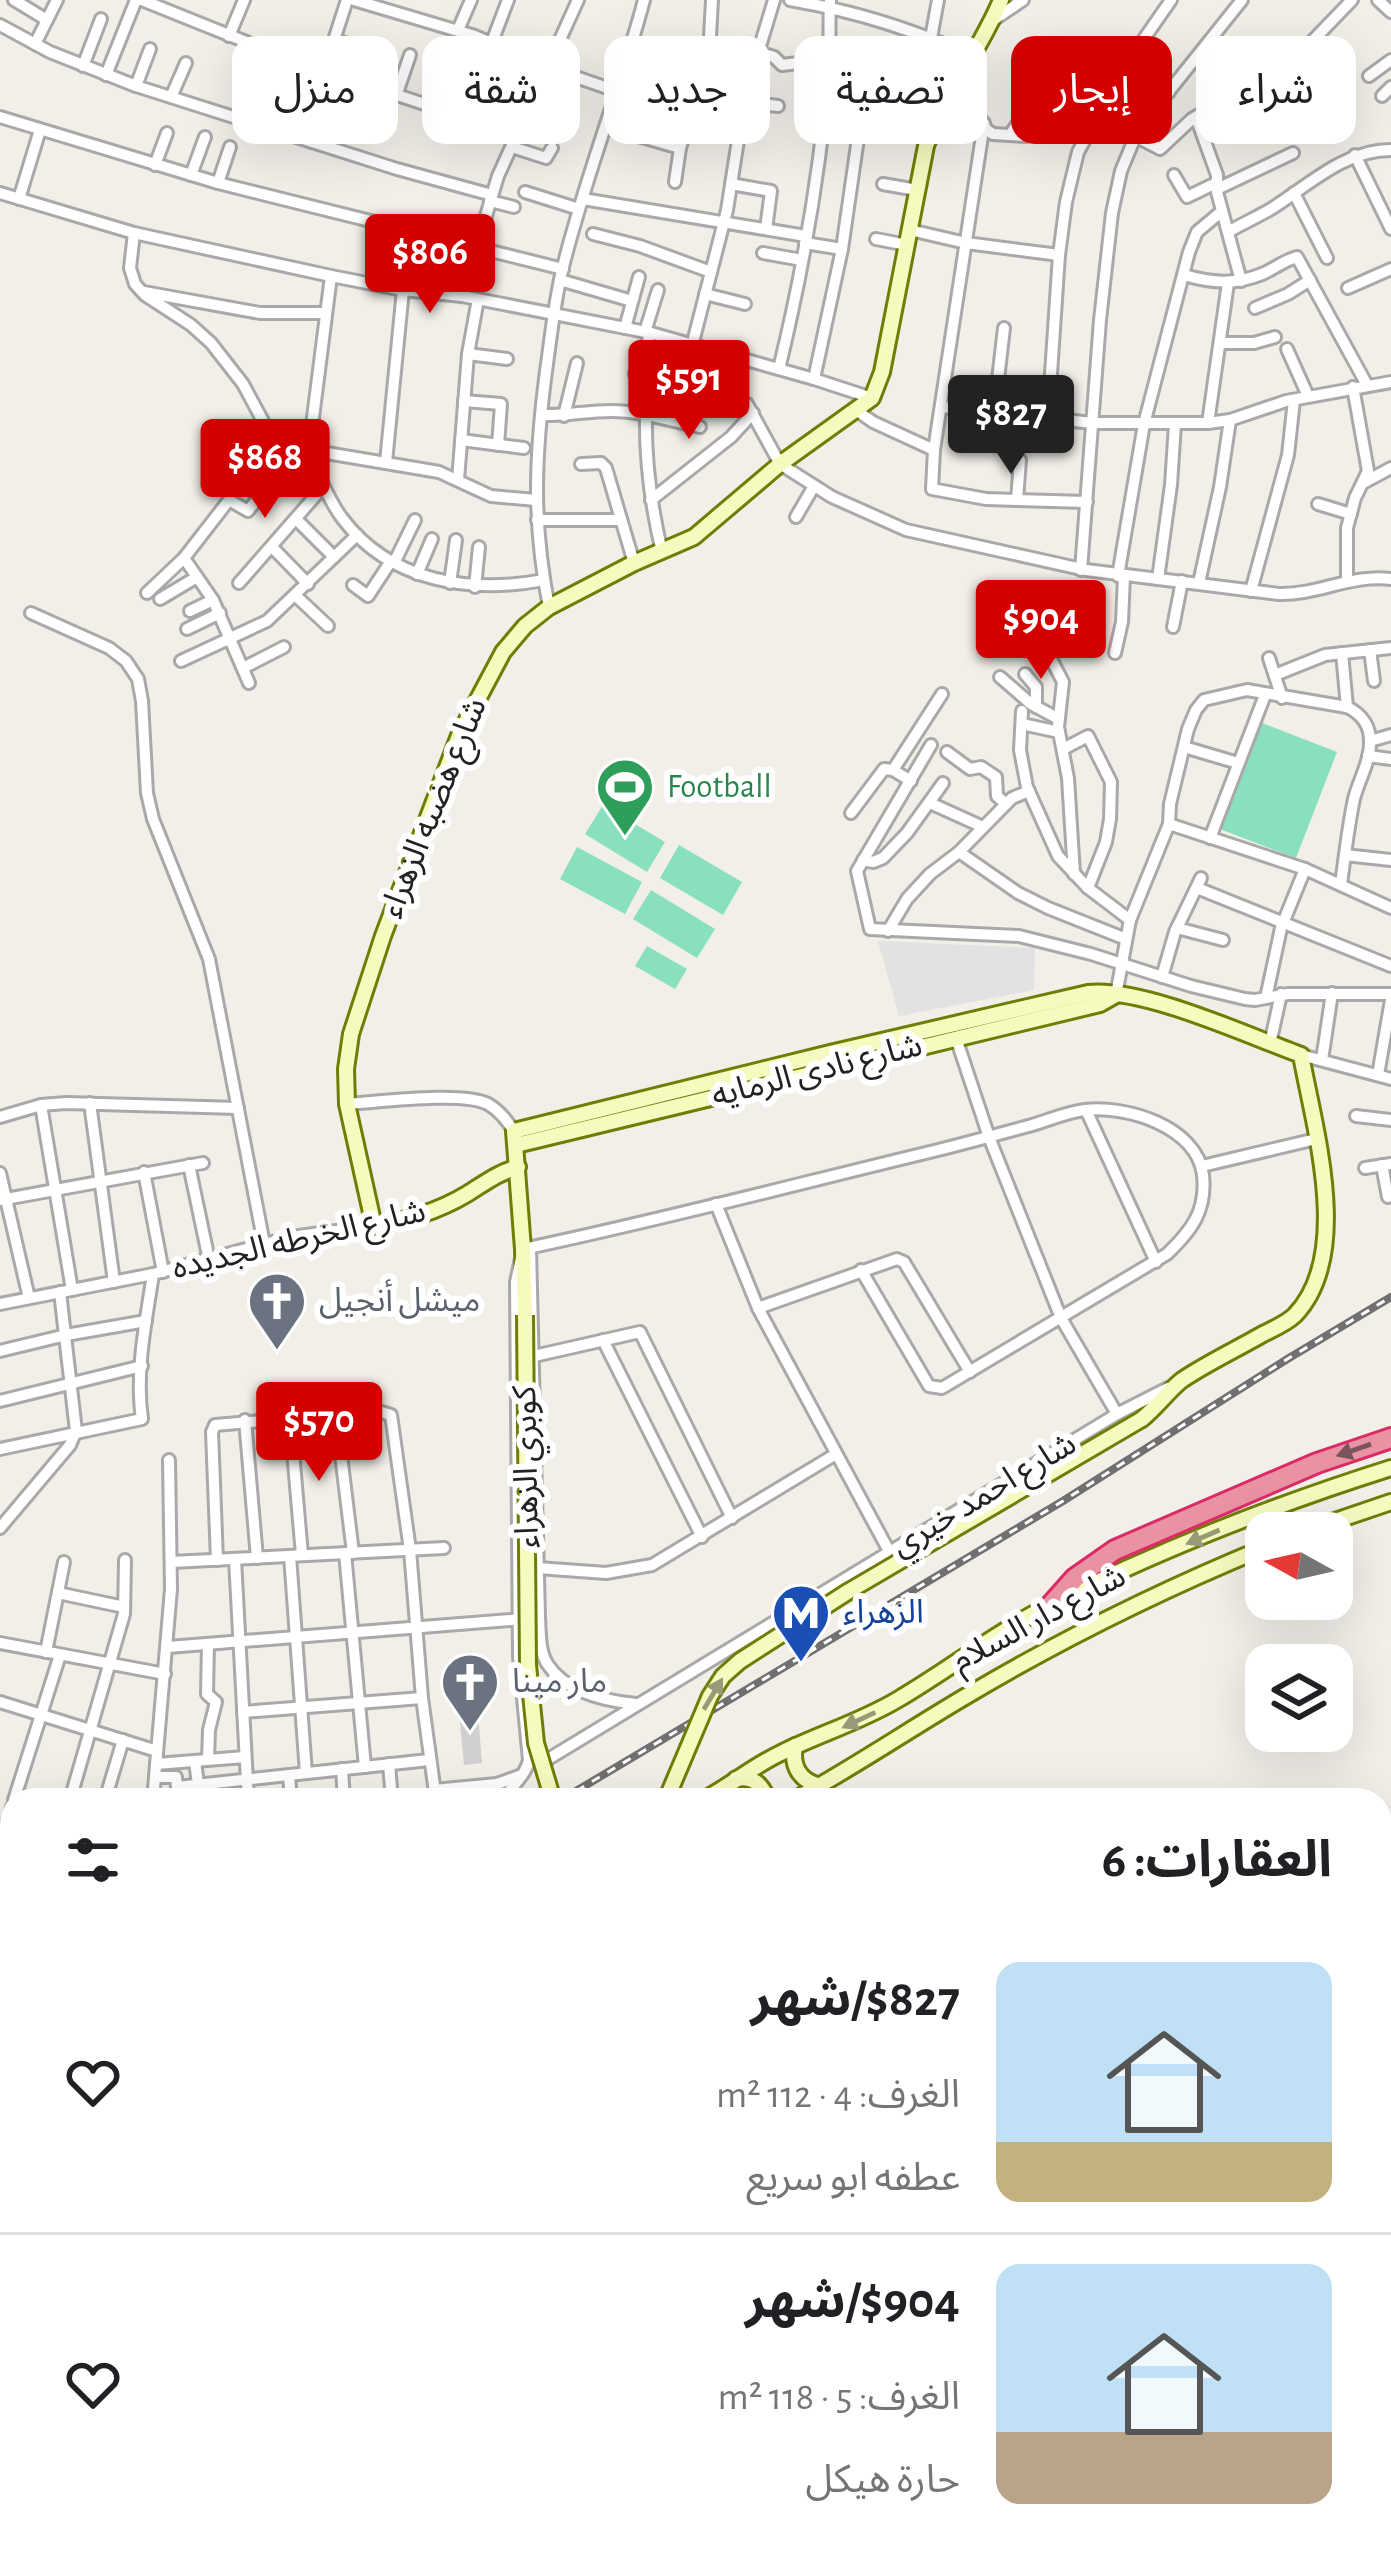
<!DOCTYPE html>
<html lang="ar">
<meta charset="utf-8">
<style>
body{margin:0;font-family:"Alegreya Sans","Noto Sans Arabic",sans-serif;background:#f6f6f6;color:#202124;direction:rtl;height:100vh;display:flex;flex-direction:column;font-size:45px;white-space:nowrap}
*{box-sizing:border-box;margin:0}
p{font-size:39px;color:#757577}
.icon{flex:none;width:66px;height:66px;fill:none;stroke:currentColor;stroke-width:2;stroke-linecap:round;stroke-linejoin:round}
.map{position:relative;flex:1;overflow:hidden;direction:ltr}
.sheet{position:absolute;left:0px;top:1788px;width:1392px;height:771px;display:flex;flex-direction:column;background:#fff;border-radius:36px 36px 0 0;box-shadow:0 12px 48px #0002;direction:rtl}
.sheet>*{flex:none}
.guide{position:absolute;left:36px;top:36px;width:1320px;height:108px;direction:rtl;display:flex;gap:24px}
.needle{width:78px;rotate:278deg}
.buttons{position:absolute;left:1245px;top:1512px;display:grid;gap:24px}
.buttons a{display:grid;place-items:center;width:108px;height:108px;border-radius:24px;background:#fff;box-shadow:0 12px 48px #0002;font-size:60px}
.price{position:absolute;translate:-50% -102px;padding:0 27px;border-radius:12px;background:#d40000;color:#fff;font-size:39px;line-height:78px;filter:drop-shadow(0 3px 6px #0008)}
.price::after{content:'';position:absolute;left:50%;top:72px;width:36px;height:27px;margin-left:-18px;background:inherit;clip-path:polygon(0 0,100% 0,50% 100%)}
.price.current{background:#222;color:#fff}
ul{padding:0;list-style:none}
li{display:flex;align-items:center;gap:36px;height:300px;padding:0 60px}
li+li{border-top:3px solid #e0e0e0}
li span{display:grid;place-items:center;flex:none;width:336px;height:240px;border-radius:24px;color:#555}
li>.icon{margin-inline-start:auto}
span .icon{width:144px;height:144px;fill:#fffc;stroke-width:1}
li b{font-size:51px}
h2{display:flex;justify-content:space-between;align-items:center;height:144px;padding:0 60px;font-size:51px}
.pill{padding:0 42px;border-radius:24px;background:#fff;box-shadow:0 12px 48px #0002;font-size:42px;line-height:108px}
.pill.current{background:#d40000;color:#fff}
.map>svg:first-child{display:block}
.residential{fill:#e0dfdf}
.religious{fill:#d0d0d0}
.pitch{fill:#88e0be}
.parking{fill:#e2e2e2}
.water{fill:#aad3df}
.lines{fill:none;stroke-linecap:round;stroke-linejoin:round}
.street-casing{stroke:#a9a9a9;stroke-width:16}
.secondary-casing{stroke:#707d05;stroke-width:20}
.primary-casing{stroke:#a06b00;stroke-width:21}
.highway-casing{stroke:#dc2a67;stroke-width:24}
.street{stroke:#fff;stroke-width:10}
.secondary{stroke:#f7fabf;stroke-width:14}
.primary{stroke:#fcd6a4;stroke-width:15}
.highway{stroke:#e892a2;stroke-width:18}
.rail-casing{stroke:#707070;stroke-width:8}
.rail{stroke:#fff;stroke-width:3;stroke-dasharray:9;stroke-linecap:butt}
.secondary-bridge-casing{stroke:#707d05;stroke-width:20;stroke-linecap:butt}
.secondary-bridge{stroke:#f7fabf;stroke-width:14}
.oneway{fill:#7b545c}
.oneway2{fill:#979978}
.labels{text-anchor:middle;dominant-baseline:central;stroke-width:12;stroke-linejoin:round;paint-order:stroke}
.leisure-label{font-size:33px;fill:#27864d;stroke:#fff;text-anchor:start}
.street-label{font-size:33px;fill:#222;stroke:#fff}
.worship-label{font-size:33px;fill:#5b616d;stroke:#fff;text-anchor:start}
.transit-label{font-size:33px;fill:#164399;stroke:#fff;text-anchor:start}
</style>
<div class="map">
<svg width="1391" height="2558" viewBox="0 0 1391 2558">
<rect width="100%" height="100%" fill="#f2efe9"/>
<path class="residential" d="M12 1991V2240H0V1994Z"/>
<path class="religious" d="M477 1700 482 1763 464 1765 458 1702Z"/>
<g class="pitch">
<path d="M1257 721 1337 752 1296 858 1217 828Z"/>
<path d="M603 805 665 842 647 872 585 834Z"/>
<path d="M679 845 742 882 723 915 660 878Z"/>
<path d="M577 847 642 882 625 914 560 879Z"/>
<path d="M651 890 715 929 697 958 633 919Z"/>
<path d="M647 946 687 969 675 989 635 966Z"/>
</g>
<path class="parking" d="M878 941 1035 948 1034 990 899 1016Z"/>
<path class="water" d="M0 2243H12V2547H1380V2394L1391 2395V2558H0Z"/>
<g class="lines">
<defs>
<g id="street">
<path d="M14 0 47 20"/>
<path d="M142 0 291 60 518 135"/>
<path d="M354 0 475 36 547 67 619 92"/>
<path d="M790 0C854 11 914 29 973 57"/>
<path d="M1378 0 1391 12"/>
<path d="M992 21 1023 0"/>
<path d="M0 25 50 52 136 86 397 169 492 195"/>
<path d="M458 30 471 0"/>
<path d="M229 36 244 0"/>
<path d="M931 38 938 0"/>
<path d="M334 40 389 56"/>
<path d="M492 42 508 0"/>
<path d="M35 44 57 0"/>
<path d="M758 52 774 57 782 65 806 62 829 64"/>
<path d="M1053 58 1078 82 1105 100"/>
<path d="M1291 60 1319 112"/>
<path d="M1128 62 1169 92"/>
<path d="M83 66 101 19"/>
<path d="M828 70 906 85"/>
<path d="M324 71 347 0"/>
<path d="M106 75 136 0"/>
<path d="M1369 76 1391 60"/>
<path d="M136 86 150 49"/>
<path d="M396 96 410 55"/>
<path d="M1382 96 1391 87"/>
<path d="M171 97 186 63"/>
<path d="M947 100 978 115 987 130 993 134 1026 136"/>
<path d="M744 102 778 106"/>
<path d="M1102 105 1142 125"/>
<path d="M429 106 444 64"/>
<path d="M0 117 218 183 563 269"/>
<path d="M1196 117 1217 175V192L1241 281"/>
<path d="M984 123 934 450 932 489 986 499 1087 502"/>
<path d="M607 127 680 148"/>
<path d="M269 128 291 60"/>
<path d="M1010 135 1043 85"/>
<path d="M1135 136 1160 149 1192 119 1297 57 1352 0"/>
<path d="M312 142 325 111"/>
<path d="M512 147 546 158 552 148"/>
<path d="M1355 155 1391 229"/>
<path d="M155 165 167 133"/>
<path d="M191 175 205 137"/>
<path d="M1174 175 1187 197 1216 183"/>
<path d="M675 182 680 148 709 55 712 0"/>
<path d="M218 183 230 147"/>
<path d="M731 184 771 191 766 229"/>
<path d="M883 184 917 190"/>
<path d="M1217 189 1293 153"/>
<path d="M525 192 579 209"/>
<path d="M0 193 134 233 331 276 403 290 462 296 651 333 814 379 872 398"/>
<path d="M1294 193 1327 258"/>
<path d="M19 199 40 130"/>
<path d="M583 199 806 236"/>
<path d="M490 201 514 207"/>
<path d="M910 230 966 243 1059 255"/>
<path d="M1228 232C1242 224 1257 217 1271 209 1309 185 1344 150 1391 150"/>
<path d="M134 233 130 268 135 284 145 295 191 325 211 343 243 384 272 438 297 448 439 472 491 496 536 500"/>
<path d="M593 234 640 246 711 272"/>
<path d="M876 239 907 245"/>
<path d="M805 243 842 249"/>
<path d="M763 253 802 260"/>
<path d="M1184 275C1212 283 1235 285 1262 274 1274 269 1285 260 1297 257L1367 385"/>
<path d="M560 280 632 301"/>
<path d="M1348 288 1391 269"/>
<path d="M144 292 260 313H325"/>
<path d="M705 294 745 304"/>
<path d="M462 296 498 176 578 0"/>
<path d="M1255 308 1288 294 1310 280"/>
<path d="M625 328 639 277"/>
<path d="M645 332 658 290"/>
<path d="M651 333 635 374C669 390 710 406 747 404L780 464 832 497 906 530 1086 570 1279 594C1318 595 1351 574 1391 579"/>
<path d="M1220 343H1254L1275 337"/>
<path d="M692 346 727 210 745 96 774 0"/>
<path d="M1287 349 1308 396"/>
<path d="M468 354 507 359"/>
<path d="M779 369C803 270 821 167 829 65 830 44 829 22 830 0"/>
<path d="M814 379 842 249 867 76"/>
<path d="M464 401 501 404 498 445"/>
<path d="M942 407 1093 423H1208L1230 420 1286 401 1391 382"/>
<path d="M856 410 873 422 934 450"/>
<path d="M994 414 1004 328"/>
<path d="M541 415C565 416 587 411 611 411 641 411 671 421 700 427"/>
<path d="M646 415C645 463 651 506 662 552"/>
<path d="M564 416 577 363"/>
<path d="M1048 418 1059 255 1066 202 1078 152 1130 59 1171 0"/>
<path d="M1208 423 1228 283"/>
<path d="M461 440 524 448"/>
<path d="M297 448C319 466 325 496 342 518 390 582 470 594 544 580"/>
<path d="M309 449 331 276"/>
<path d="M386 462 403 290"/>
<path d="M581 464 601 463 606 468 634 563"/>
<path d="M458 480 468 354 478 299"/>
<path d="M1363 483 1391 468"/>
<path d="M651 500 731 437 753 413"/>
<path d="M1017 500 1020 460"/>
<path d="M1318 504 1351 514"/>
<path d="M796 517 814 486"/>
<path d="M297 520 334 557"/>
<path d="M537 520H621"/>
<path d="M272 547 308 584"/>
<path d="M184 558 213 600 249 683"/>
<path d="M394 563 415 520"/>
<path d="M1081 570 1100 320 1112 213 1121 171 1138 130 1242 0"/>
<path d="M417 574 432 539"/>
<path d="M1118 576 1144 424 1189 252 1197 232 1222 211"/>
<path d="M1158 579 1171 485 1175 424"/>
<path d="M1347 580V528L1355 498 1368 471 1353 387"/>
<path d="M239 583 323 487"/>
<path d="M450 583 456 540"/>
<path d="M1199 583 1220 487 1230 420"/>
<path d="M353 585 368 596 391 561"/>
<path d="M475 587 479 547"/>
<path d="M1251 591 1288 455 1294 400"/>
<path d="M147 593 184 558 229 500 248 511 297 448"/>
<path d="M296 596 328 626"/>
<path d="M160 599 197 577"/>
<path d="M549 607C532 522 535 456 546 371 551 337 554 304 562 271 584 180 620 91 644 0"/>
<path d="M190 611 213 600"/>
<path d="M31 613 109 648 126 661 138 679 142 701 147 793 153 819 209 959 264 1244"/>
<path d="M1173 627 1182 581"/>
<path d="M187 629 220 613"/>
<path d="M1370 650 1374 681"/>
<path d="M1115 653 1122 622 1124 576"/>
<path d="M1342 653 1347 707"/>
<path d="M1050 657 1063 682 1058 727 1068 778 1074 874"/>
<path d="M1269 658 1282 698"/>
<path d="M181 661 267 621 357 535"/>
<path d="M243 668 284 647"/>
<path d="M1025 674 1036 687V707"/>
<path d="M1275 675 1325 655 1391 648"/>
<path d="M1000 677 1031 704 1059 719"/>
<path d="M1022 711 1020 750 1027 787 1058 856 1088 888 1130 920"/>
<path d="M1022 724 1059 732"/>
<path d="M1370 741 1391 735"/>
<path d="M931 745 857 871 870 929 1019 936 1091 954 1191 986 1245 999 1255 1000 1288 994H1391"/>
<path d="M1184 747 1238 763"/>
<path d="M1063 749 1088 736 1111 782 1110 819 1106 842 1088 888"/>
<path d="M947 752 970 769 981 767 996 777 997 796 1006 804"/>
<path d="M1368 756 1391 759"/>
<path d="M893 770 942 694"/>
<path d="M930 803 983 827"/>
<path d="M851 813 884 769 893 770 911 781"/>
<path d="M1169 824 1305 869 1391 908"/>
<path d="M1210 838 1265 695"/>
<path d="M959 852 1018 893 1048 908 1126 939"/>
<path d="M1345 855 1391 860"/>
<path d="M863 860 873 862 883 858 907 833 943 783"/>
<path d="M1197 888 1391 966"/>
<path d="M1177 928 1223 940"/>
<path d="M888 931 907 899 930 874 959 852 1012 798 1029 791"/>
<path d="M1162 977 1175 932 1201 878"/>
<path d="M1116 995 1130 920 1169 824 1170 804 1188 729 1196 710 1204 700 1247 690 1347 707C1362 714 1371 727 1370 744 1370 762 1358 782 1354 799 1348 827 1345 856 1341 884"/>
<path d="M1266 998 1281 928 1305 869"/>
<path d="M956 1038 989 1137 1061 1318 1117 1414"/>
<path d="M1270 1044 1281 994"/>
<path d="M1301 1055 1391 1079"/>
<path d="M1322 1060 1332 993"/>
<path d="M1378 1075 1391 1000"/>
<path d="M90 1103 114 1282"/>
<path d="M347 1104C380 1102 462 1091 488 1104 500 1111 507 1121 514 1131"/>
<path d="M41 1105 72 1290"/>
<path d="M1086 1110 1156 1262"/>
<path d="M1356 1116 1391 1120"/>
<path d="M0 1117 41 1105 66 1103 238 1108"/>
<path d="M189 1165 209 1260"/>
<path d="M1382 1165 1388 1197"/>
<path d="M1202 1166 1316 1139"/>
<path d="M1365 1168 1391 1164"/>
<path d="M144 1172 163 1272"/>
<path d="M0 1173 29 1298"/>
<path d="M0 1200 203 1163"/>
<path d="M716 1204 758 1308 890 1553"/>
<path d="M530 1248 539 1617C540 1633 539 1652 548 1665 566 1692 606 1701 636 1704"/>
<path d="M0 1304 153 1274 291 1237 374 1226"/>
<path d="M758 1308 897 1259 904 1262 970 1372"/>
<path d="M603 1340 702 1537"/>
<path d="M0 1351 66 1335 146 1321"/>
<path d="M534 1356 640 1332 732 1518"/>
<path d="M0 1401 142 1366"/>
<path d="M336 1414 353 1553"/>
<path d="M290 1417 302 1555"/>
<path d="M245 1420 257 1558"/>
<path d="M0 1449 142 1419C135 1372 146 1321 153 1274"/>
<path d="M0 1528 70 1445 76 1431 60 1292"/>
<path d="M345 1553 365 1767"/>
<path d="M290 1556 306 1773"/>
<path d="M235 1559 248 1800"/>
<path d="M217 1560 212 1432 215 1425 378 1411 391 1415 410 1550 422 1698 436 1800"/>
<path d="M171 1562 444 1548"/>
<path d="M538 1568 606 1573 652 1565 836 1454"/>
<path d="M58 1593 124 1607"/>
<path d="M0 1643 165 1674"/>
<path d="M208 1644 207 1694 216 1702 209 1730 208 1760"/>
<path d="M168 1647 523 1619"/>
<path d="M46 1652 64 1562"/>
<path d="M0 1702 157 1751"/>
<path d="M243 1712 422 1698"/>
<path d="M195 1761 200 1800"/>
<path d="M156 1764 245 1757"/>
<path d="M389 1764 392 1800"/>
<path d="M540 1764 1117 1414 1168 1388"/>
<path d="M342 1769 344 1800"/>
<path d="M289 1775 291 1800"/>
<path d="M155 1777H176L177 1787 429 1760"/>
<path d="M434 1790 497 1784 519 1776"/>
<path d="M14 1800 60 1655"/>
<path d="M70 1800 124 1614 125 1560"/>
<path d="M105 1800 123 1740"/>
<path d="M153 1800 171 1589 169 1460"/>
<path d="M504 1800C511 1785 526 1776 529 1760L519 1657 516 1282 523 1249C661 1220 797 1184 934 1151 967 1143 999 1134 1032 1125 1049 1120 1067 1112 1085 1110 1127 1105 1197 1127 1203 1175 1207 1211 1191 1231 1167 1254L942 1388 929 1386 861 1270"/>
<path d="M0 1846 12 1807"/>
<path d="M0 1911 12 1914"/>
<path d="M0 1947 12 1950"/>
<path d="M1380 2026 1391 2025"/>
<path d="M1380 2136H1391"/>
</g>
<g id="secondary">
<path d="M516 1145 1100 1004 1116 995"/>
<path d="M518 1167C497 1173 485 1183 467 1194 437 1212 407 1220 374 1226L347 1104 346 1069 351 1034 383 936 460 733 503 652 525 626 549 607 634 563 694 537 780 464 872 398 882 372 926 146C944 94 980 51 1001 0"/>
<path d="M525 1315 523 1249 514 1131 830 1053 1088 993C1143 987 1246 1035 1301 1055 1314 1128 1353 1254 1295 1315 1287 1323 1273 1329 1263 1334 1237 1349 1207 1363 1182 1380 1168 1391 1157 1407 1142 1419"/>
<path d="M1300 1533 1391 1502"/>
<path d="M795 1746C791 1766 800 1781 820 1786"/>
<path d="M736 1779C752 1776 763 1784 767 1800"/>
<path d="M703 1800C730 1786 753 1766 781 1753 819 1734 860 1722 897 1700 947 1671 992 1635 1044 1608 1154 1552 1274 1505 1391 1468"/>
<path d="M794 1800C854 1767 910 1729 968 1695 1064 1638 1164 1589 1266 1547"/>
<path d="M0 2056 12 2053"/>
</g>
<path id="primary" d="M0 2105 12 2103"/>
<g id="highway">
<path d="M1051 1605 1075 1578 1115 1550 1317 1463 1391 1438"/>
<path d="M0 2065 12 2067"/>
<path d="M0 2131 12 2130"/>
<path d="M0 2146 12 2145"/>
<path d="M1380 2290H1391"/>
<path d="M1380 2309H1391"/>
<path d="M1380 2329H1391"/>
</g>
</defs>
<use href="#street" class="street-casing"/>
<use href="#secondary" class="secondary-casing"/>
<use href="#primary" class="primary-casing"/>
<use href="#highway" class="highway-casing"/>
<use href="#street" class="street"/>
<use href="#secondary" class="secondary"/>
<use href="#primary" class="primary"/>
<use href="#highway" class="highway"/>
<defs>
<g id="rail">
<path d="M561 1800 1063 1501 1289 1358 1391 1297"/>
<path d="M0 2000 12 1998"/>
</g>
</defs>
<use href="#rail" class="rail-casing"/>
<use href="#rail" class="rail"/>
<defs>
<g id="secondary-bridge">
<path d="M525 1315 528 1665 536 1743 553 1800"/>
<path d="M666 1800 710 1696 723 1676 740 1661 849 1591 1142 1419"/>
</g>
</defs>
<use href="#secondary-bridge" class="secondary-bridge-casing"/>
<use href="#secondary-bridge" class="secondary-bridge"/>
</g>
<defs><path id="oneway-solid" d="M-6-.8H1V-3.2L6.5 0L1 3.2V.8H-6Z" transform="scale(3)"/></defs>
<use class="oneway" href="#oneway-solid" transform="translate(1354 1450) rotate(161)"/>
<g class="oneway2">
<use href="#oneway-solid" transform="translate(1203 1537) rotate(157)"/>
<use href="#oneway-solid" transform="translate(713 1694) rotate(-59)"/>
<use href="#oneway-solid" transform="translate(859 1720) rotate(155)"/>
</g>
<defs>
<symbol id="stadium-pin" viewBox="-11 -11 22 30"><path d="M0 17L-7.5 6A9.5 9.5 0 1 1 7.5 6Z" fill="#2e9e5b" stroke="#fff"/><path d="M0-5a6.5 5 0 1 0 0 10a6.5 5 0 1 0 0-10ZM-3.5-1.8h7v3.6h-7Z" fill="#fff"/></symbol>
<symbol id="church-pin" viewBox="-11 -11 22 30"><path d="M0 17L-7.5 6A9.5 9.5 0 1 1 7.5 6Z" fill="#6b7280" stroke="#fff"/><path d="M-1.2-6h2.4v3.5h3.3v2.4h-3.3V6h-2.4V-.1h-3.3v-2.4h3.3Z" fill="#fff"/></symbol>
<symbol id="metro-pin" viewBox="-11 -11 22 30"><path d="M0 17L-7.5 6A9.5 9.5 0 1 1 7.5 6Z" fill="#1a4fb4" stroke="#fff"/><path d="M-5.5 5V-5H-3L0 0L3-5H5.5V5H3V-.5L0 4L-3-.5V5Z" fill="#fff"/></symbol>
</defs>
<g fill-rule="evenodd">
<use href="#stadium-pin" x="592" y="754" width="66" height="90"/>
<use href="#church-pin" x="244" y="1268" width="66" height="90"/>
<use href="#metro-pin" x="768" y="1580" width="66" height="90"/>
<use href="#church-pin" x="437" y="1649" width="66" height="90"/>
</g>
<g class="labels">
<g class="leisure-label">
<text x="667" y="787">Football</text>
</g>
<g class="street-label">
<text transform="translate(434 808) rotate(-68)">شارع هضبه الزهراء</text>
<text transform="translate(817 1071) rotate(-14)">شارع نادى الرمايه</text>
<text transform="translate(299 1240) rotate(-13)">شارع الخرطه الجديده</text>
<text transform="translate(527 1467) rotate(-91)">كوبري الزهراء</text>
<text transform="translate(984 1495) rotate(-31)">شارع احمد خيري</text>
<text transform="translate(1039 1619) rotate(-28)">شارع دار السلام</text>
</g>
<g class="worship-label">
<text x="319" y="1301">ميشل أنجيل</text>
<text x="512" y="1682">مار مينا</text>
</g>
<g class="transit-label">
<text x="843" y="1613">الزهراء</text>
</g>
</g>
</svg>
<div class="buttons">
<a><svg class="needle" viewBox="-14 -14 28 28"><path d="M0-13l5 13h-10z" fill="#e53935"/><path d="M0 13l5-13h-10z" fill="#757577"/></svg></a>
<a><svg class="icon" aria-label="layers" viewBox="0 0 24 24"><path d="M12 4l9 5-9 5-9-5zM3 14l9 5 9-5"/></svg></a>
</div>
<b class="price" style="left:430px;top:316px">$806</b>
<b class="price" style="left:689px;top:442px">$591</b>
<b class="price current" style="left:1011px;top:477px">$827</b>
<b class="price" style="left:265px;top:521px">$868</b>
<b class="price" style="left:1041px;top:682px">$904</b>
<b class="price" style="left:319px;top:1484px">$570</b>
<div class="guide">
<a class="pill">شراء</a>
<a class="pill current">إيجار</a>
<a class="pill">تصفية</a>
<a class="pill">جديد</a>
<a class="pill">شقة</a>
<a class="pill">منزل</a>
</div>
<section class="sheet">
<h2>العقارات: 6<svg class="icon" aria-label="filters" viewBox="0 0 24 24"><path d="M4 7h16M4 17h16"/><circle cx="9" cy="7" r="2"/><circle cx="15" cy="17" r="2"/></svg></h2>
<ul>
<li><span style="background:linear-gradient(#bfe0f5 75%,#c2b280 0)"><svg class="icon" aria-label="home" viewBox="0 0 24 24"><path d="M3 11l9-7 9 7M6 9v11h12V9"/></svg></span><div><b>$827/شهر</b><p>الغرف: 4 · 112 m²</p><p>عطفه ابو سريع</p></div><svg class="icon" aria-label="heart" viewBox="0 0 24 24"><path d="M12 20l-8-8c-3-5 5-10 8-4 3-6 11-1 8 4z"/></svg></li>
<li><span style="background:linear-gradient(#bfe0f5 70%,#b9a48a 0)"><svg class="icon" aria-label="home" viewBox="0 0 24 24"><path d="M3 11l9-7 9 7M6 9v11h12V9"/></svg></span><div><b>$904/شهر</b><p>الغرف: 5 · 118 m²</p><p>حارة هيكل</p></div><svg class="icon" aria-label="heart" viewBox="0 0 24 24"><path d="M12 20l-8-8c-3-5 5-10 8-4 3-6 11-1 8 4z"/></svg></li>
</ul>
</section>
</div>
